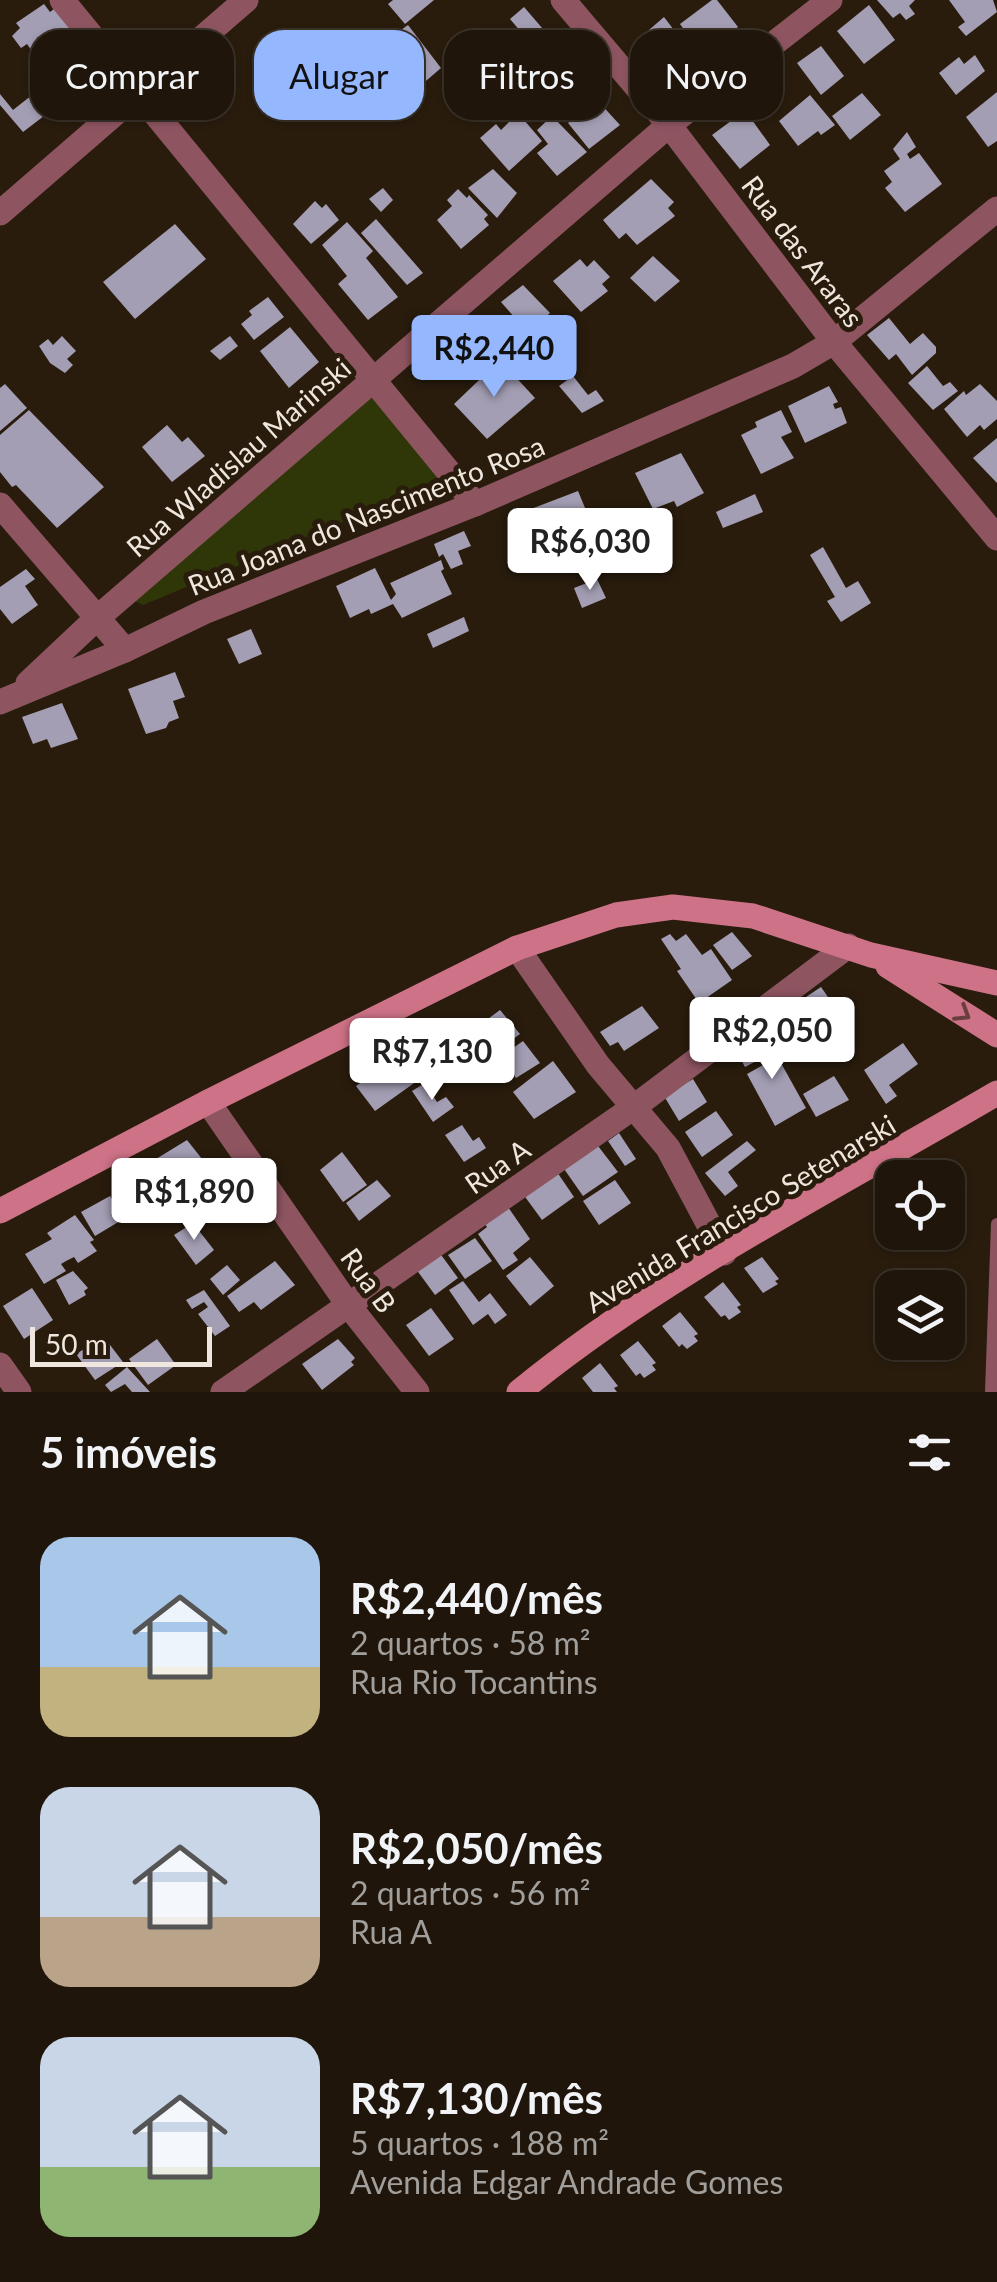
<!DOCTYPE html>
<html lang="pt">
<meta charset="utf-8">
<style>
body{margin:0;font-family:Lato,sans-serif;background:#271e13;color:#f1f3f6;height:100vh;display:flex;flex-direction:column;font-size:38px;white-space:nowrap}
*{box-sizing:border-box;margin:0}
p{font-size:32px;color:#a19f9c}
.icon{flex:none;width:55px;height:55px;fill:none;stroke:currentColor;stroke-width:2;stroke-linecap:round;stroke-linejoin:round}
.map{position:relative;height:1392px;overflow:hidden}
.drawer{display:flex;flex-direction:column;background:#1f150a;flex:1}
.drawer>*{flex:none}
.banner{position:absolute;left:30px;top:30px;width:938px;height:90px;display:flex;gap:20px}
.fabs{position:absolute;left:875px;top:1160px;display:grid;gap:20px}
.fabs a{display:grid;place-items:center;width:90px;height:90px;border-radius:20px;background:#1f150a;box-shadow:0 2px 8px #0004,0 0 0 2px #3c342b;font-size:50px}
.scale{position:absolute;left:30px;bottom:25px;width:182px;box-sizing:border-box;padding-left:10px;border:5px solid #efe7dd;border-top:0;font-size:28px;line-height:35px;white-space:nowrap;color:#efe7dd;-webkit-text-stroke:8px #291c0d;paint-order:stroke}
.price{position:absolute;translate:-50% -85px;padding:0 22px;border-radius:10px;background:#fff;color:#222;font-size:32px;line-height:65px;filter:drop-shadow(0 2px 5px #0008)}
.price::after{content:'';position:absolute;left:50%;top:60px;width:30px;height:22px;margin-left:-15px;background:inherit;clip-path:polygon(0 0,100% 0,50% 100%)}
.price.current{background:#94b7fd;color:#111}
ul{padding:0;list-style:none}
li{display:flex;align-items:center;gap:30px;height:250px;padding:0 40px}
li span{display:grid;place-items:center;flex:none;width:280px;height:200px;border-radius:30px;color:#555}
li>.icon{margin-inline-start:auto}
span .icon{width:120px;height:120px;fill:#fffc;stroke-width:1}
li b{font-size:42px}
h2{display:flex;justify-content:space-between;align-items:center;height:120px;padding:0 40px;font-size:42px}
.pill{padding:0 35px;border-radius:30px;background:#1f150a;box-shadow:0 2px 8px #0004,0 0 0 2px #3c342b;font-size:35px;line-height:90px}
.pill.current{background:#94b7fd;color:#111}
.map>svg:first-child{display:block}
.green{fill:#2f3709}
.building{fill:#a49eb4}
.lines{fill:none;stroke-linecap:round;stroke-linejoin:round}
.lane{stroke:#8e5561;stroke-width:12}
.street{stroke:#8e5561;stroke-width:25}
.secondary{stroke:#ce7287;stroke-width:25}
.oneway{stroke:#6b3e3e}
.labels{text-anchor:middle;dominant-baseline:central;stroke-width:10;stroke-linejoin:round;paint-order:stroke}
.street-label{font-size:28px;fill:#efe7dd;stroke:#291c0d}
</style>
<div class="map">
<svg width="997" height="1392" viewBox="0 0 997 1392">
<rect width="100%" height="100%" fill="#291c0d"/>
<path class="green" d="M369 394 442 481 143 605 134 601Z"/>
<g class="building">
<path d="M393 0H434L405 24 388 4Z"/>
<path d="M712 0H717L738 27 702 55 680 24Z"/>
<path d="M877 0H915L909 6 915 14 906 20 900 13 893 18Z"/>
<path d="M949 0H993L997 12 966 36 958 27 965 22Z"/>
<path d="M44 4 50 12 58 6 75 29 34 54 27 44 21 48 12 36 20 28 16 23Z"/>
<path d="M869 5 895 40 864 64 837 31Z"/>
<path d="M524 7 549 36 526 53 513 39 521 32 510 19Z"/>
<path d="M664 17 690 51 684 55 688 60 663 79 634 43Z"/>
<path d="M408 25 441 68 405 99 366 55Z"/>
<path d="M77 45 90 61 96 56 101 64 62 96 43 73Z"/>
<path d="M821 46 844 76 821 95 797 63Z"/>
<path d="M975 55 985 71 956 95 939 73 959 57 964 64Z"/>
<path d="M46 84 61 103 23 132 0 105V94L13 110Z"/>
<path d="M997 92V141L988 147 966 117Z"/>
<path d="M862 93 881 115 850 140 832 116Z"/>
<path d="M810 95 835 125 821 135 818 131 798 146 779 121Z"/>
<path d="M598 101 620 125 589 149 568 123Z"/>
<path d="M742 106 770 145 740 169 712 135 739 115 735 111Z"/>
<path d="M518 113 542 141 509 171 480 138 496 124 501 130Z"/>
<path d="M552 116 587 152 557 176 537 153 548 144 537 130Z"/>
<path d="M907 132 916 147 907 154 910 159 919 153 942 184 905 212 885 188 892 182 884 171 900 159 893 149Z"/>
<path d="M493 169 517 193 497 218 468 188Z"/>
<path d="M651 179 674 202 668 208 675 216 637 245 626 233 619 239 603 220Z"/>
<path d="M383 188 393 200 381 212 369 199Z"/>
<path d="M458 189 467 198 469 195 488 215 484 219 489 225 461 249 437 220 452 206 447 200Z"/>
<path d="M315 201 322 208 326 204 339 220 311 244 293 224Z"/>
<path d="M376 219 423 273 407 285 361 233Z"/>
<path d="M347 222 373 251 366 258 398 297 368 320 338 284 347 276 322 245Z"/>
<path d="M175 224 206 259 135 319 103 282Z"/>
<path d="M653 256 680 281 655 302 630 278Z"/>
<path d="M580 259 587 267 594 260 610 277 602 284 608 291 581 312 553 281Z"/>
<path d="M523 285 550 313 528 333 501 302Z"/>
<path d="M268 297 284 317 254 340 241 324 252 315 249 311Z"/>
<path d="M889 318 910 344 923 333 936 347V353L912 375 896 354 889 360 867 335Z"/>
<path d="M290 327 319 362 289 388 260 351Z"/>
<path d="M62 336 76 351 67 359 73 365 65 373 50 363 39 346 48 339 53 345Z"/>
<path d="M230 336 238 346 220 360 210 351Z"/>
<path d="M500 360 535 398 487 439 454 404Z"/>
<path d="M927 366 943 386 950 382 958 391 933 410 908 383Z"/>
<path d="M573 376 588 395 596 390 604 401 582 413 559 386Z"/>
<path d="M5 384 27 408 0 431V388Z"/>
<path d="M980 384 997 401V419L984 430 980 425 967 437 944 409 964 391 966 395Z"/>
<path d="M829 386 838 402 833 404 835 409 841 407 847 423 805 443 788 406Z"/>
<path d="M29 410 104 487 57 528 16 485 12 487 0 472V435Z"/>
<path d="M781 410 792 432 781 437 794 458 761 474 741 435 757 427 755 422Z"/>
<path d="M167 425 182 442 188 437 205 456 172 482 142 447Z"/>
<path d="M997 438V483L973 458Z"/>
<path d="M681 453 704 493 677 507 674 501 653 509 635 473Z"/>
<path d="M578 491 590 520 596 517 606 535 582 546 574 527 545 539 531 509Z"/>
<path d="M755 494 763 512 723 528 716 512Z"/>
<path d="M464 531 471 546 458 551 463 564 451 569 443 554 439 557 434 544Z"/>
<path d="M823 547 846 588 858 581 871 603 841 622 827 601 835 597 810 555Z"/>
<path d="M441 560 444 569 441 571 452 594 402 618 393 604 371 614 369 609 350 618 336 586 375 568 391 600 396 594 390 583Z"/>
<path d="M26 569 35 579 25 586 38 605 12 624 0 609V587Z"/>
<path d="M597 579 606 598 582 608 574 588Z"/>
<path d="M464 617 469 631 433 648 427 634Z"/>
<path d="M251 629 262 654 239 664 227 639Z"/>
<path d="M175 672 185 697 173 701 179 718 169 722 166 728 146 734 128 689Z"/>
<path d="M62 703 78 739 51 748 47 739 33 744 22 717Z"/>
<path d="M732 932 752 956 732 970 713 945Z"/>
<path d="M670 934 676 941 686 934 702 955 711 949 732 980 699 1003 677 971 681 969 661 939Z"/>
<path d="M821 987 853 1033 825 1051 794 1005Z"/>
<path d="M642 1006 659 1028 624 1051 618 1042 610 1046 600 1032Z"/>
<path d="M500 1010 520 1034 496 1052 477 1027Z"/>
<path d="M766 1036 806 1108 775 1126 747 1074 763 1065 760 1059 745 1067 737 1052Z"/>
<path d="M523 1041 540 1063 516 1078 500 1057Z"/>
<path d="M903 1043 918 1064 889 1085 897 1096 886 1104 864 1070Z"/>
<path d="M424 1046 438 1066 375 1111 356 1086 377 1071 380 1076Z"/>
<path d="M553 1061 576 1092 534 1119 513 1092Z"/>
<path d="M834 1076 849 1100 816 1117 803 1094Z"/>
<path d="M693 1079 707 1102 679 1121 664 1096Z"/>
<path d="M425 1083 437 1102 446 1097 454 1107 433 1122 412 1091Z"/>
<path d="M716 1111 733 1135 702 1157 685 1132Z"/>
<path d="M462 1125 473 1141 479 1137 486 1148 464 1162 445 1135Z"/>
<path d="M619 1133 636 1159 625 1166 608 1141Z"/>
<path d="M187 1140 206 1164 177 1185 156 1159Z"/>
<path d="M747 1141 756 1150 728 1172 738 1186 725 1196 705 1173Z"/>
<path d="M595 1142 618 1172 583 1196 562 1166Z"/>
<path d="M342 1152 367 1185 343 1202 320 1170Z"/>
<path d="M207 1168 228 1194 211 1208 205 1203 193 1211 176 1189Z"/>
<path d="M557 1172 574 1197 542 1220 523 1194Z"/>
<path d="M377 1180 391 1196 359 1221 346 1203Z"/>
<path d="M615 1180 631 1203 599 1225 583 1201Z"/>
<path d="M110 1196 125 1218 95 1236 81 1212Z"/>
<path d="M508 1207 530 1239 513 1253 518 1260 503 1270 478 1234 487 1227 483 1221Z"/>
<path d="M75 1215 94 1240 90 1242 97 1251 78 1263 74 1257 66 1261 61 1264 66 1271 44 1284 25 1254 52 1239 47 1233Z"/>
<path d="M193 1223 214 1250 196 1265 174 1235Z"/>
<path d="M475 1238 492 1261 465 1279 448 1255Z"/>
<path d="M439 1252 458 1278 435 1295 416 1269Z"/>
<path d="M530 1257 554 1286 530 1306 506 1276Z"/>
<path d="M762 1257 779 1279 775 1281 778 1284 763 1293 744 1268Z"/>
<path d="M275 1261 295 1285 261 1310 254 1302 239 1312 227 1296Z"/>
<path d="M227 1265 240 1280 223 1295 210 1279Z"/>
<path d="M73 1271 88 1288 84 1291 86 1295 69 1305 56 1280Z"/>
<path d="M463 1281 479 1302 490 1293 507 1315 495 1324 488 1314 473 1325 449 1290Z"/>
<path d="M723 1282 741 1305 737 1307 741 1312 729 1320 725 1315 721 1317 704 1297Z"/>
<path d="M32 1288 53 1320 24 1339 3 1306Z"/>
<path d="M204 1290 230 1326 215 1336 198 1314 208 1307 204 1302 192 1309 186 1300Z"/>
<path d="M431 1308 454 1339 429 1356 406 1325Z"/>
<path d="M680 1312 698 1334 694 1336 698 1341 687 1349 682 1344 679 1347 662 1326Z"/>
<path d="M104 1337 123 1362 95 1380 76 1354Z"/>
<path d="M157 1339 176 1365 148 1385 129 1359Z"/>
<path d="M338 1339 355 1358 351 1362 354 1365 322 1390 302 1364Z"/>
<path d="M638 1341 656 1363 652 1365 656 1370 644 1378 640 1373 636 1376 620 1355Z"/>
<path d="M600 1363 618 1386 614 1388 617 1392H593L582 1378Z"/>
<path d="M127 1367 150 1392H132L125 1384 111 1392 105 1385Z"/>
</g>
<g class="lines">
<path class="lane" d="M991 1392 997 1224"/>
<g class="street">
<path d="M62 0 475 504"/>
<path d="M563 0 669 125 834 342 997 538"/>
<path d="M0 213 246 0"/>
<path d="M0 505 125 650"/>
<path d="M28 683 96 619 669 125 830 0"/>
<path d="M0 702 125 650 204 612 475 504 793 366 834 342 997 209"/>
<path d="M517 948 598 1065 668 1148 724 1253"/>
<path d="M208 1102 349 1306 417 1392"/>
<path d="M0 1365 19 1392"/>
<path d="M223 1392 634 1107 848 946"/>
</g>
<g class="secondary">
<path d="M888 966 997 1035"/>
<path d="M0 1211 208 1102 517 948 616 915 673 907 753 916 871 955 997 983"/>
<path d="M519 1392C661 1275 839 1186 997 1093"/>
</g>
</g>
<defs><path id="oneway-chevron" d="M-2-3.5L2.5 0L-2 3.5" fill="none" stroke-width="1.6" stroke-linecap="round" stroke-linejoin="round" transform="scale(2.5)"/></defs>
<use class="oneway" href="#oneway-chevron" transform="translate(963 1014) rotate(32)"/>
<g class="labels">
<g class="street-label">
<text transform="translate(803 251) rotate(53)">Rua das Araras</text>
<text transform="translate(238 457) rotate(-41)">Rua Wladislau Marinski</text>
<text transform="translate(366 515) rotate(-22)">Rua Joana do Nascimento Rosa</text>
<text transform="translate(497 1166) rotate(-35)">Rua A</text>
<text transform="translate(740 1213) rotate(-31)">Avenida Francisco Setenarski</text>
<text transform="translate(369 1280) rotate(54)">Rua B</text>
</g>
</g>
</svg>
<div class="fabs">
<a><svg class="icon" aria-label="locate" viewBox="0 0 24 24"><circle cx="12" cy="12" r="6"/><path d="M12 2v4M12 18v4M2 12h4M18 12h4"/></svg></a>
<a><svg class="icon" aria-label="layers" viewBox="0 0 24 24"><path d="M12 4l9 5-9 5-9-5zM3 14l9 5 9-5"/></svg></a>
</div>
<div class="scale">50 m</div>
<b class="price current" style="left:494px;top:400px">R$2,440</b>
<b class="price" style="left:590px;top:593px">R$6,030</b>
<b class="price" style="left:772px;top:1082px">R$2,050</b>
<b class="price" style="left:432px;top:1103px">R$7,130</b>
<b class="price" style="left:194px;top:1243px">R$1,890</b>
<div class="banner">
<a class="pill">Comprar</a>
<a class="pill current">Alugar</a>
<a class="pill">Filtros</a>
<a class="pill">Novo</a>
</div>
</div>
<section class="drawer">
<h2>5 imóveis<svg class="icon" aria-label="filters" viewBox="0 0 24 24"><path d="M4 7h16M4 17h16"/><circle cx="9" cy="7" r="2"/><circle cx="15" cy="17" r="2"/></svg></h2>
<ul>
<li><span style="background:linear-gradient(#a9c7e8 65%,#c2b280 0)"><svg class="icon" aria-label="home" viewBox="0 0 24 24"><path d="M3 11l9-7 9 7M6 9v11h12V9"/></svg></span><div><b>R$2,440/mês</b><p>2 quartos · 58 m²</p><p>Rua Rio Tocantins</p></div></li>
<li><span style="background:linear-gradient(#c9d6e8 65%,#b9a48a 0)"><svg class="icon" aria-label="home" viewBox="0 0 24 24"><path d="M3 11l9-7 9 7M6 9v11h12V9"/></svg></span><div><b>R$2,050/mês</b><p>2 quartos · 56 m²</p><p>Rua A</p></div></li>
<li><span style="background:linear-gradient(#c9d6e8 65%,#8fb573 0)"><svg class="icon" aria-label="home" viewBox="0 0 24 24"><path d="M3 11l9-7 9 7M6 9v11h12V9"/></svg></span><div><b>R$7,130/mês</b><p>5 quartos · 188 m²</p><p>Avenida Edgar Andrade Gomes</p></div></li>
</ul>
</section>
